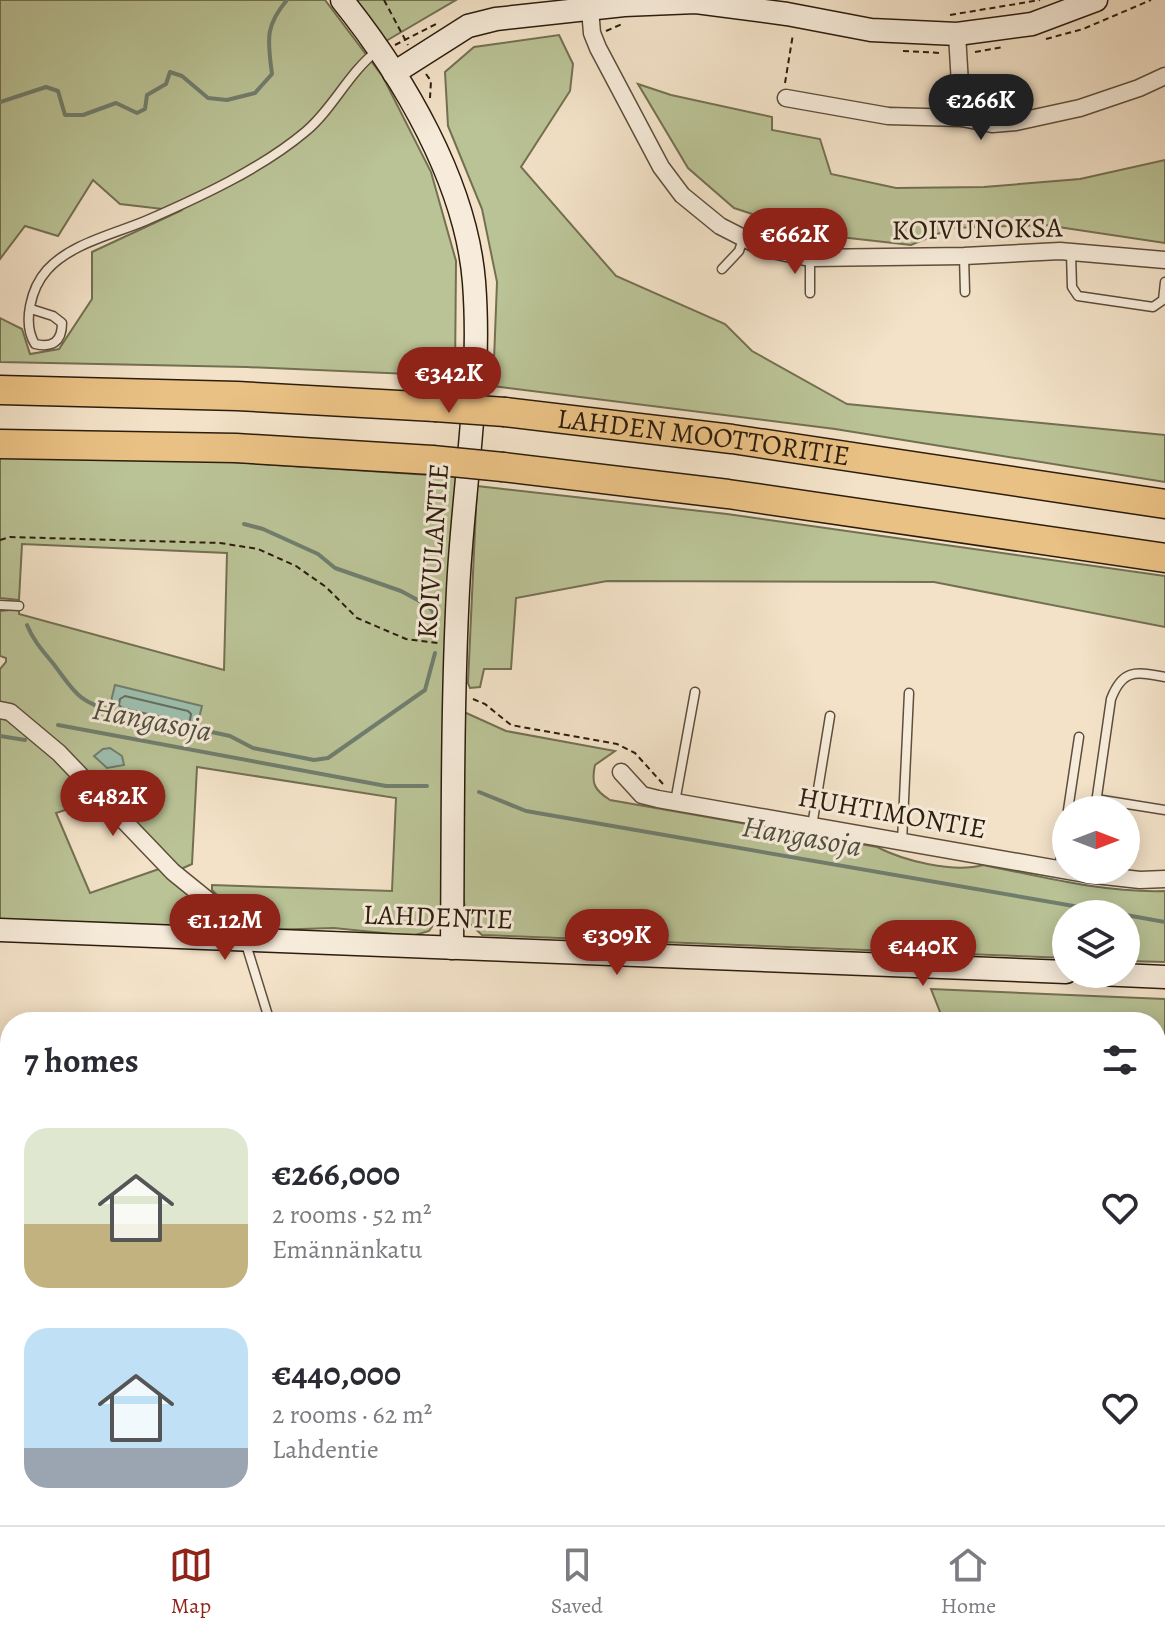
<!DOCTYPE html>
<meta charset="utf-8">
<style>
body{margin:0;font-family:Alegreya,serif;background:#f2f2f3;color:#2b2b33;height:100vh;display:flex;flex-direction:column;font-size:30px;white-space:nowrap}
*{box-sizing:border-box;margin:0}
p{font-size:26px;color:#7c7c81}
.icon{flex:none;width:44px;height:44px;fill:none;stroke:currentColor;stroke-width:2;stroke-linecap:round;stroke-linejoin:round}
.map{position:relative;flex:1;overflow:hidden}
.drawer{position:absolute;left:0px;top:1012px;width:1166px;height:514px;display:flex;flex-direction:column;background:#fff;border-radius:32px 32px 0 0;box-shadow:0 4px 20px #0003}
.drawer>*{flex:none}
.needle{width:52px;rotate:90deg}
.tools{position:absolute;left:1052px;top:796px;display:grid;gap:16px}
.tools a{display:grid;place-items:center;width:88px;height:88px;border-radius:50%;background:#fff;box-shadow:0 4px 20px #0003;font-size:40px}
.price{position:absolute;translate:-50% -68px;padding:0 18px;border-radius:28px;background:#8f2418;color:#fff;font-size:26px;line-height:52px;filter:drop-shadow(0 2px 4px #0008)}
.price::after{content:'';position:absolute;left:50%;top:48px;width:24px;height:18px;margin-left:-12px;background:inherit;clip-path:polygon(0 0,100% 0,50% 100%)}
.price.active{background:#222;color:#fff}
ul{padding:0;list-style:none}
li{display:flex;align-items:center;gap:24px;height:200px;padding:0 24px}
li span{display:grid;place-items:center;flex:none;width:224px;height:160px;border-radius:24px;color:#555}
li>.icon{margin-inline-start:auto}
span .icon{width:96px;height:96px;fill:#fffc;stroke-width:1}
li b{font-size:34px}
h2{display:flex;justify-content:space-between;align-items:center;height:96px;padding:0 24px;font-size:34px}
.dock{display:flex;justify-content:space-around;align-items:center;height:112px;border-top:2px solid #e1e1e2;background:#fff;font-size:22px;color:#7c7c81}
.dock a{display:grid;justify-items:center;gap:4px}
.dock .active{color:#8f2418}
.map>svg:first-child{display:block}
.green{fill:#bac396;stroke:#737052;stroke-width:2}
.water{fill:#9dbfaf;stroke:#707e6e;stroke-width:2}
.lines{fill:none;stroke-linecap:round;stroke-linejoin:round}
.shore{stroke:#646e5e;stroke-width:2}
.stream{stroke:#707e6e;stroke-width:4}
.lane-casing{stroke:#5e4e3c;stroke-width:11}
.street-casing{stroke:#5e4e3c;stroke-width:19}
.secondary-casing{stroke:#2c1d0d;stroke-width:25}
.highway-casing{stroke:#2c1d0d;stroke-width:31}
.path{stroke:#2c1d0d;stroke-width:2;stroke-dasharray:6 4;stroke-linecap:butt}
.lane{stroke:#f7ecdb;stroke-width:8}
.street{stroke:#f7ecdb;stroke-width:16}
.secondary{stroke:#f7ecdb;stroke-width:22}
.highway{stroke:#eac184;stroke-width:28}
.highway-bridge-casing{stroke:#2c1d0d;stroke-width:31;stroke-linecap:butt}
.highway-bridge{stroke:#eac184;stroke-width:28}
.labels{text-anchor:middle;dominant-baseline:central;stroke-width:6;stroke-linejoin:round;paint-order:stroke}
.street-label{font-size:28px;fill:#2c1d0d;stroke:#f7ecdb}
.water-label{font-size:30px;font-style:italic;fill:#4e4e3e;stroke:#f7ecdb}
</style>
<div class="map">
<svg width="1165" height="1525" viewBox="0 0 1165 1525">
<rect width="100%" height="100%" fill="#f3e2c8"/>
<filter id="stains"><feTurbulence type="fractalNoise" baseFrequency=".0025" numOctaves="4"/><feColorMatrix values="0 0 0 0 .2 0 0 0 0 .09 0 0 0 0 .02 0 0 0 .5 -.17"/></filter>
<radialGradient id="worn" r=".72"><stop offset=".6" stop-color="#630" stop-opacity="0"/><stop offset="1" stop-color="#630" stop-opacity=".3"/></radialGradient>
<g class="green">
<path d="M0 0H325L383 77 431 172 456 261 455 376 246 367 0 362V318L22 329 30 354 59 349 92 299V252L180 211 120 204 93 180 58 236 25 226 0 259Z"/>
<path d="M352 0H456L386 41 377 37Z"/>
<path d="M559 35 573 64 570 91 521 167 616 276 725 324 752 351 847 404 1165 435V482L835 429 493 386 497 282 482 209 448 126 445 72 474 47Z"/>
<path d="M638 84 671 95 772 117V130L820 139 831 174 896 188 984 187 1080 179 1165 160V243L1045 225 952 228 911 245 813 234 734 208 688 168Z"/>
<path d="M62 457 232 462 460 477 441 914 429 931 412 936 334 928 267 930 249 926 212 890V885L392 891 396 798 197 767 192 864 181 869 0 703V669L6 662V658L0 656V611L19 609V614L224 670 227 553 22 544 19 600 0 598V458Z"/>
<path d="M477 486 727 514 1165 576V627L934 582 607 581 516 598 511 669H484L480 687 470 688 468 683Z"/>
<path d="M464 712 506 731 615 751 595 765C591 783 594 790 610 800L877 847C904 861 953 873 983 865 1043 877 1104 893 1165 891V962L1126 961V914H1066V958L482 935 467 921 463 895Z"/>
<path d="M0 715 52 752 95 800 56 813 90 893 162 868 216 913 215 921 209 928 0 920Z"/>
<path d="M931 989 1165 999V1098L1156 1096V1022H944Z"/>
<path d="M0 1391 10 1396V1516H110L113 1525H0Z"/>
</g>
<g class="water">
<path d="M115 685 202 706 195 734 108 713Z"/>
<path d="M110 748 122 756 124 765 107 768 94 756 103 749Z"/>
</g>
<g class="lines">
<path class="shore" d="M125 696 188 711 191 714 190 720 186 723 122 708 119 705 120 699Z"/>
<g class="stream">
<path d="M0 102 46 87 58 91 65 115H83L116 103 137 113 145 109 147 95 166 84 170 72 182 76 208 98 227 100 255 93 272 74C268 41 264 27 287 0"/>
<path d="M244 524 263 529 318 554 335 568 401 591 425 604 432 610 436 620 435 633"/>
<path d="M27 625C33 640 42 650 52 662 73 689 77 703 114 711"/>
<path d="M58 725 386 786H427"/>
<path d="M193 728 230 736 253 748 314 760 328 758 425 690 435 653"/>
<path d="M0 736 25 740"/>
<path d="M479 792 526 811 1120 914"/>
<path d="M1126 915 1165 922"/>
</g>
<defs>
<g id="lane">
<path d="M1071 253 1072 287 1078 296 1153 307 1163 300 1165 282"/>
<path d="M964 256 965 292"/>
<path d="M810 258V293"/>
<path d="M722 269 739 251 743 239"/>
<path d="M31 309 53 316 62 323C62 342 52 348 35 344 22 323 31 288 47 270 70 244 114 234 145 221 198 198 261 169 305 132 333 109 348 73 378 50"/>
<path d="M0 605 19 606"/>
<path d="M1096 799 1165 810"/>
<path d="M675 802 695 692"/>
<path d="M1068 810 1079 737"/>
<path d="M1095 810 1111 699C1123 668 1136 672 1165 677"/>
<path d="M812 826 830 716"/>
<path d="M902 842 909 693"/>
<path d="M1059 869 1066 825"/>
<path d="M245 941 270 1022"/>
<path d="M254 1516 256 1525"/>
<path d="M318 1516 321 1525"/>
<path d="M685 1516 688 1525"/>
<path d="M863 1516 866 1525"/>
<path d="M731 1525 761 1516"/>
<path d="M974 1525 989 1516"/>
</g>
<g id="street">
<path d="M590 9 592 33 598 48 661 167 682 195 720 226 763 248 810 258 964 256 1060 251 1165 260"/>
<path d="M957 34 962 118"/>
<path d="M786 98 888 116 962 118 992 124 1016 122 1080 108 1139 88 1165 76"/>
<path d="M0 710 10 712 59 753 173 872 231 919 245 940"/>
<path d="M621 772 642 795 658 799 1086 874 1140 880 1165 879"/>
</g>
<g id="secondary">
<path d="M342 0C403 76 466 182 474 282 482 385 463 488 458 590 452 709 453 829 452 948"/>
<path d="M394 73 468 26 496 19 624 5 696 2 787 14 871 30 957 34 1032 24 1096 0"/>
<path d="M0 930 1066 972"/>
<path d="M1098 974 1165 977"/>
</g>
<g id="highway">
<path d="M0 390 237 396 435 407"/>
<path id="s1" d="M505 412 732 439 1165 504"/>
<path d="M0 444 236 448 432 460"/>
<path d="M503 467 728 494 1165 558"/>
</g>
</defs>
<use href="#lane" class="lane-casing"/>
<use href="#street" class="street-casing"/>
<use href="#secondary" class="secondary-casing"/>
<use href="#highway" class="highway-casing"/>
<g class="path">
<path d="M384 0 408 45"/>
<path d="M950 15 1040 0"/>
<path d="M606 31 622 24"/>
<path d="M1046 39 1083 29 1151 0"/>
<path d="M395 45 436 24"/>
<path d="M903 51 941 53"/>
<path d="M975 52 1004 47"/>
<path d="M426 74 431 81 430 98"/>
<path d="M785 83 793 34"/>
<path d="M0 540 10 537 220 543 258 549 296 566 326 587 357 618 406 639 438 643"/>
<path d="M473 699 485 704 511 725 617 744 635 753 663 784"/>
<path d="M1156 1426 1165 1428"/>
<path d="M599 1516 605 1525"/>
</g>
<use href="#lane" class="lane"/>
<use href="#street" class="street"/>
<use href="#secondary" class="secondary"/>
<use href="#highway" class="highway"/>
<defs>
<g id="highway-bridge">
<path d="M435 407 505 412"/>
<path d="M432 460 503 467"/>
</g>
</defs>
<use href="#highway-bridge" class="highway-bridge-casing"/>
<use href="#highway-bridge" class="highway-bridge"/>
</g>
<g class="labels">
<g class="street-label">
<text transform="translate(977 229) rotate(-1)">KOIVUNOKSA</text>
<text stroke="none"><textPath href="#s1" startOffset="200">LAHDEN MOOTTORITIE</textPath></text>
<text transform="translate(433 551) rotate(-86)">KOIVULANTIE</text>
<text transform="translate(892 813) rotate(10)">HUHTIMONTIE</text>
<text transform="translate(438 917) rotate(2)">LAHDENTIE</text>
</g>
<g class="water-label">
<text transform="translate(152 720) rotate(11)">Hangasoja</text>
<text transform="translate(802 836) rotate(10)">Hangasoja</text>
</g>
</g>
<rect width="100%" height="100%" filter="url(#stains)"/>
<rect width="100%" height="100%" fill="url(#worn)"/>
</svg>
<div class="tools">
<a><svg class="needle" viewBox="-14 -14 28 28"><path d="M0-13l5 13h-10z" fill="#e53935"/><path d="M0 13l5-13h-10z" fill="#7c7c81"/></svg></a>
<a><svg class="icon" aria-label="layers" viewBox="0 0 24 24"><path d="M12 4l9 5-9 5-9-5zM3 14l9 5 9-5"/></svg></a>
</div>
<b class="price active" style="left:981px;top:142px">€266K</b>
<b class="price" style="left:795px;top:276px">€662K</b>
<b class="price" style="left:449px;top:415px">€342K</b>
<b class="price" style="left:113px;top:838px">€482K</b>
<b class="price" style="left:225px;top:962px">€1.12M</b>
<b class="price" style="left:617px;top:977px">€309K</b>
<b class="price" style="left:923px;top:988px">€440K</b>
<section class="drawer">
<h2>7 homes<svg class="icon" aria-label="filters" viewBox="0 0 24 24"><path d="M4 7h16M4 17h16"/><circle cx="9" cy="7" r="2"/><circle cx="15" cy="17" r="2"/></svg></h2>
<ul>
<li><span style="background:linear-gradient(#dfe7d0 60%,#c2b280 0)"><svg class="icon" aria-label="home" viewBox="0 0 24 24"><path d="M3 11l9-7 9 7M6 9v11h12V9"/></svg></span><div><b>€266,000</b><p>2 rooms · 52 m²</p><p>Emännänkatu</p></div><svg class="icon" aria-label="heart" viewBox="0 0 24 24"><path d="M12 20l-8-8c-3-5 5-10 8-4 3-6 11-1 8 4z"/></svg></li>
<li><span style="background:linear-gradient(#bfe0f5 75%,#9aa5b1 0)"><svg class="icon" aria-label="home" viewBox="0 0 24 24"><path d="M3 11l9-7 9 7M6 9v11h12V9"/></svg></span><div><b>€440,000</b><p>2 rooms · 62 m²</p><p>Lahdentie</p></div><svg class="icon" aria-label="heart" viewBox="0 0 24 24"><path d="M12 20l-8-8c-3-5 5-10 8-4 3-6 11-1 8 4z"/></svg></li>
</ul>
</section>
</div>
<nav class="dock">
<a class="active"><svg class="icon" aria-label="map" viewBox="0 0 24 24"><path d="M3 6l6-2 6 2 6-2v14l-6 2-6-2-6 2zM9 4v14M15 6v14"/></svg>Map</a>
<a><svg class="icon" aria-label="saved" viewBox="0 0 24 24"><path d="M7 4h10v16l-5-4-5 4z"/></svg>Saved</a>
<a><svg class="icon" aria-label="home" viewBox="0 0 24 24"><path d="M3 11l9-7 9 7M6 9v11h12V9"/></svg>Home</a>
</nav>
